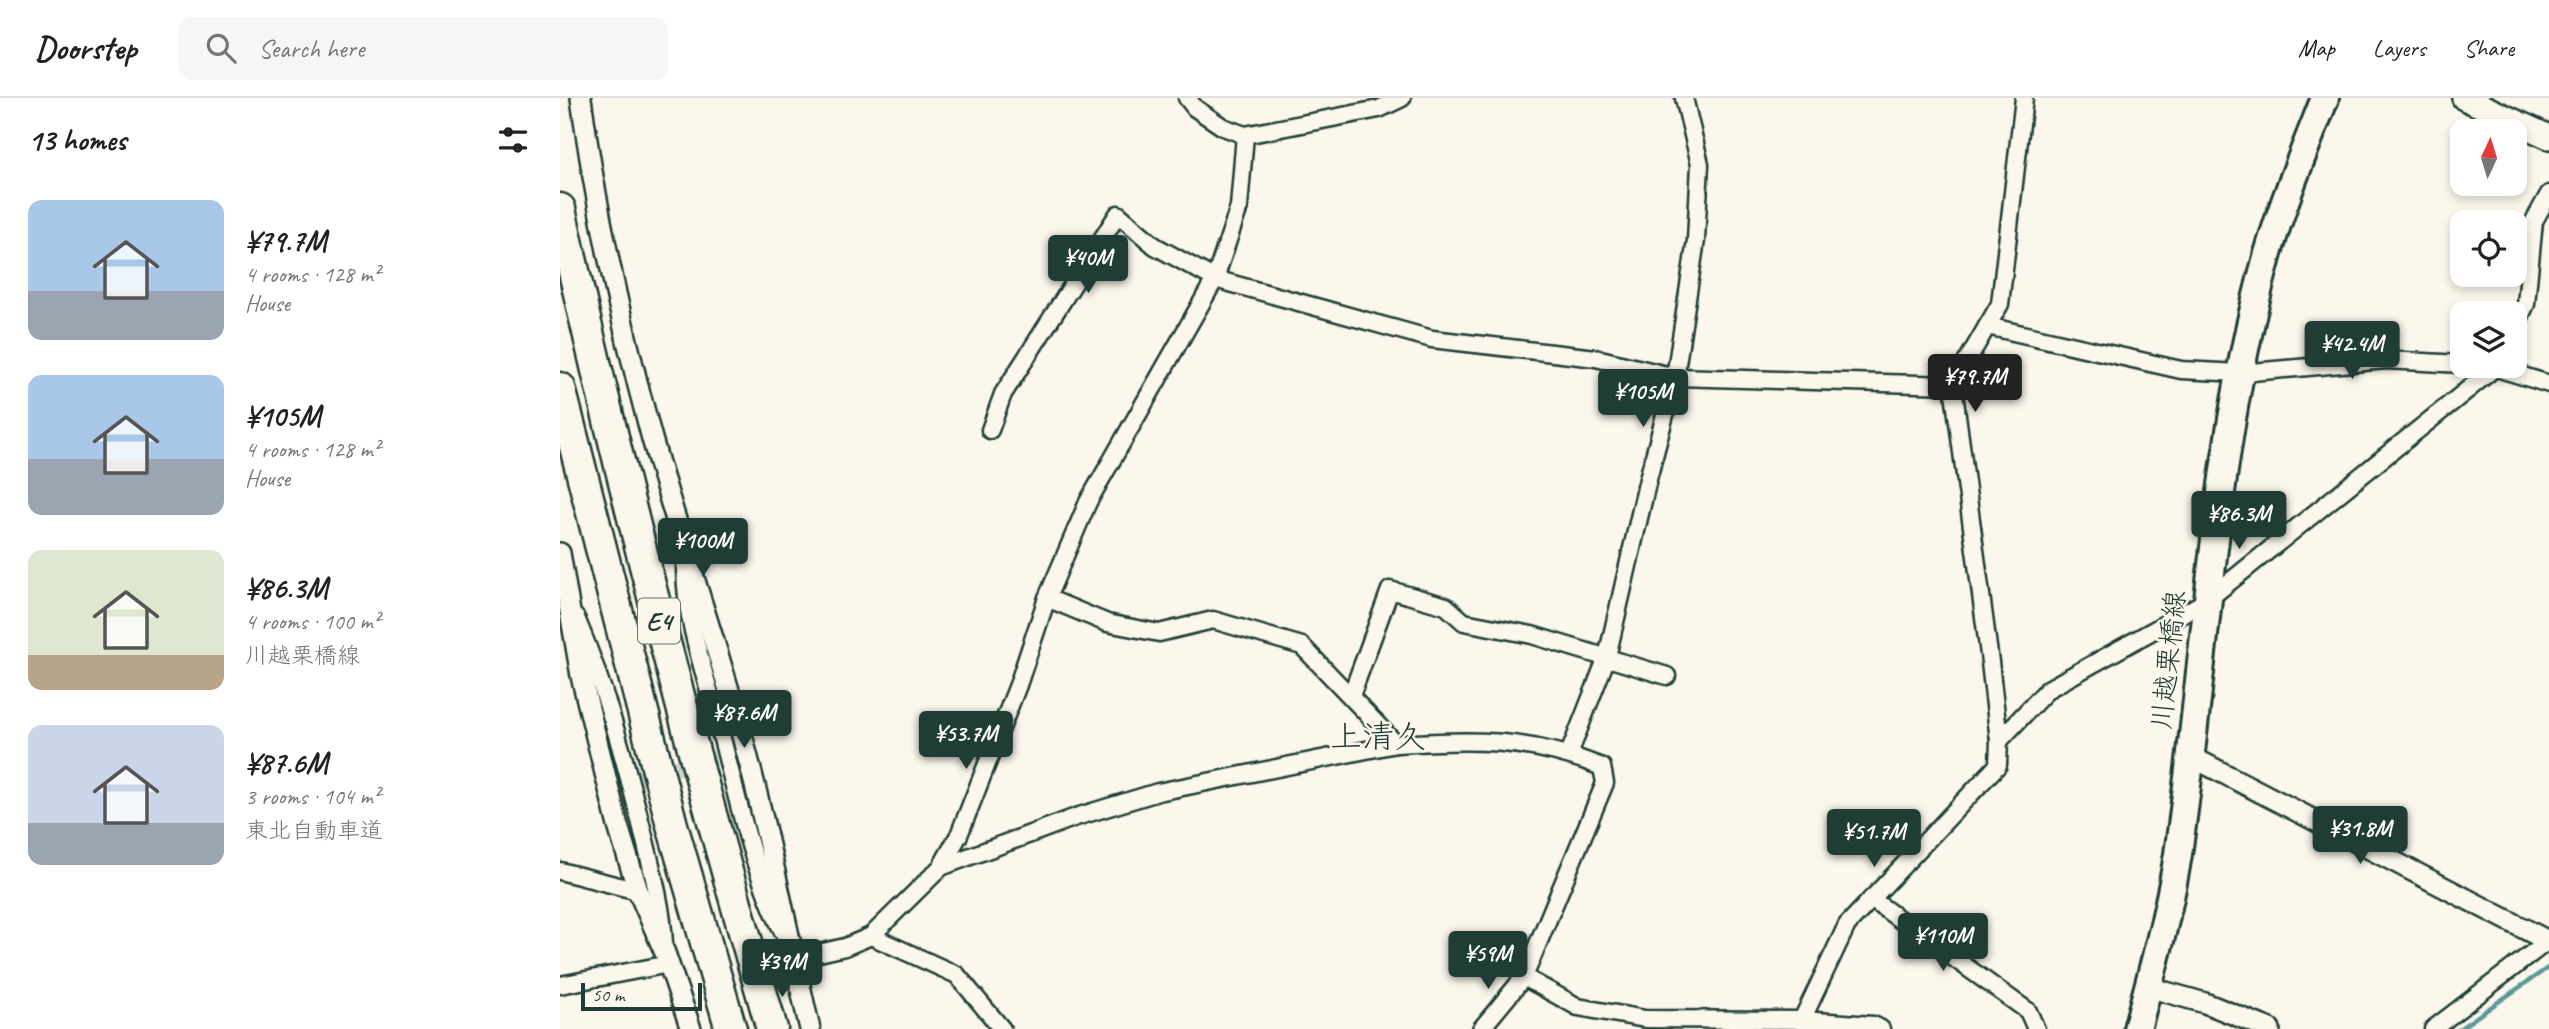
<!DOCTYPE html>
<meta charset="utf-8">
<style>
body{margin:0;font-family:Caveat,"Klee One",sans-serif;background:#f6f6f6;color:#222;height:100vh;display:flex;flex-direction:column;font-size:26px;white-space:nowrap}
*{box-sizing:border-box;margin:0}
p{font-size:23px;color:#767676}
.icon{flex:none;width:38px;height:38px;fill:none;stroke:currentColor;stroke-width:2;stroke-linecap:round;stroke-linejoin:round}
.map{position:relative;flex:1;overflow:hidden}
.side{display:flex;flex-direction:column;background:#fff;width:560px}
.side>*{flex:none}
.needle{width:46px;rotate:4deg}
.buttons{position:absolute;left:1890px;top:21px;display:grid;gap:14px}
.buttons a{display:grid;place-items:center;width:77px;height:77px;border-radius:14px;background:#fff;box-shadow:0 4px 10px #0003;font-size:35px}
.scale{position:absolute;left:21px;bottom:18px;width:121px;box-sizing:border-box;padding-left:7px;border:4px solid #1f3d34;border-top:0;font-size:19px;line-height:24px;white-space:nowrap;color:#1f3d34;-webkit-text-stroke:5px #fbf7ec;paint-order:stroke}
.price{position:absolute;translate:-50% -60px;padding:0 16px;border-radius:7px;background:#1f3d34;color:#fff;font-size:23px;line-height:46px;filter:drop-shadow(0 2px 4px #0008)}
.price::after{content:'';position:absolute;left:50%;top:42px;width:21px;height:16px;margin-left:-10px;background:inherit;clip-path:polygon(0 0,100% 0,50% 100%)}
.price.active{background:#222;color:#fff}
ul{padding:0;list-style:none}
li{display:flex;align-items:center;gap:21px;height:175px;padding:0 28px}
li span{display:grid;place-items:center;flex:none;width:196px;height:140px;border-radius:14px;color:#555}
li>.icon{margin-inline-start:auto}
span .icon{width:84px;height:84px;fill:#fffc;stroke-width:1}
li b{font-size:30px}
h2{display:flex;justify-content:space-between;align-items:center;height:84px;padding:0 28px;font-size:30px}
header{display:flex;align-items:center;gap:42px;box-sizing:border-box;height:98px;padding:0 35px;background:#fff;border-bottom:2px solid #e0e0e0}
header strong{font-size:33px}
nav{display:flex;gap:38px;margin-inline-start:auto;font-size:24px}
.search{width:490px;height:63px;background:#f6f6f6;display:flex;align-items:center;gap:18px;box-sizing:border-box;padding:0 24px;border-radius:14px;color:#767676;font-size:26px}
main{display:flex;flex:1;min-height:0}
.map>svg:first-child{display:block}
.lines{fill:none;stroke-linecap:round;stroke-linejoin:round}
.stream{stroke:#5d999b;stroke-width:4.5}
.minor-tunnel{stroke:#cfd2c7;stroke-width:16;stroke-dasharray:16 8;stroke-linecap:butt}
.minor-casing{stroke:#1f3d34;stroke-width:21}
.tertiary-casing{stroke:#1f3d34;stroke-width:24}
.secondary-casing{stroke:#1f3d34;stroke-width:28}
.primary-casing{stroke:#1f3d34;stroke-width:32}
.motorway-casing{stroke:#1f3d34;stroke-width:35}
.minor{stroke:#fbf7ec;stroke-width:16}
.tertiary{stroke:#fbf7ec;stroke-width:19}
.secondary{stroke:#fbf7ec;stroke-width:23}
.primary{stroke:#fbf7ec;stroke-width:26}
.motorway{stroke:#fbf7ec;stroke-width:30}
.labels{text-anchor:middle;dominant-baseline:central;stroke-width:5;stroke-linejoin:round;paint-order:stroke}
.shield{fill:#fbf7ec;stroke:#61756b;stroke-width:2}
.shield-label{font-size:26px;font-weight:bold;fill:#1f3d34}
.street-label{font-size:28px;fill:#1f3d34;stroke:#fbf7ec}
.quarter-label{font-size:32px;fill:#1f3d34;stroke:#fbf7ec}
</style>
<header>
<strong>Doorstep</strong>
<div class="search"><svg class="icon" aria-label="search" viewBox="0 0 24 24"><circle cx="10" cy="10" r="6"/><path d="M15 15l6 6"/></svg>Search here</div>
<nav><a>Map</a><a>Layers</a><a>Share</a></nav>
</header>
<main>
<section class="side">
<h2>13 homes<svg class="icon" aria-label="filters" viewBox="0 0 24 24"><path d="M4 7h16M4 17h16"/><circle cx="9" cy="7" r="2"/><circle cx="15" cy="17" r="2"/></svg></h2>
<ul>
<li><span style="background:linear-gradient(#a9c7e8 65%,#9aa5b1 0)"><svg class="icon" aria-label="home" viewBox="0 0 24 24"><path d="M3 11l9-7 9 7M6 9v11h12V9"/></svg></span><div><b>¥79.7M</b><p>4 rooms · 128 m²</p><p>House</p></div></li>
<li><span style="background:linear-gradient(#a9c7e8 60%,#9aa5b1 0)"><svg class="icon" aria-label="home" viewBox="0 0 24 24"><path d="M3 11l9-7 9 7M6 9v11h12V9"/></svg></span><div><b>¥105M</b><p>4 rooms · 128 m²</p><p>House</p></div></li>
<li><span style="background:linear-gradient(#dfe7d0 75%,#b9a48a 0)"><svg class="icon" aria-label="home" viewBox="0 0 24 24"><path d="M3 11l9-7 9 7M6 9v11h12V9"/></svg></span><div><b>¥86.3M</b><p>4 rooms · 100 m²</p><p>川越栗橋線</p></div></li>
<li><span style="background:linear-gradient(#c9d6e8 70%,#9aa5b1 0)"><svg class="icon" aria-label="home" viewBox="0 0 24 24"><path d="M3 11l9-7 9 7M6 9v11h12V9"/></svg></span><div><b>¥87.6M</b><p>3 rooms · 104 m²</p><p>東北自動車道</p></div></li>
</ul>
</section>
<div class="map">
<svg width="1989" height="931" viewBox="0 0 1989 931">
<rect width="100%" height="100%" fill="#fbf7ec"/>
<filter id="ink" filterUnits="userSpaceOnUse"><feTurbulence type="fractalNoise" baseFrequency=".0143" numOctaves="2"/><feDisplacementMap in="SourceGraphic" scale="14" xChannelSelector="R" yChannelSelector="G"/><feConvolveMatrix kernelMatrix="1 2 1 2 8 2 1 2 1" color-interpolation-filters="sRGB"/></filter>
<g filter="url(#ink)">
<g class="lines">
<path class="stream" d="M1899 931 1989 869"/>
<path class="minor-tunnel" d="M70 682 166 657"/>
<defs>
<g id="minor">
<path d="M627 0 635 10 663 29 685 37 819 11 842 0"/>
<path d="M1427 228 1621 272 1681 275 1826 262 1902 266"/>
<path d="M1955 230 1966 206 1974 123 1989 96"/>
<path d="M1930 268 1989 286"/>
<path d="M430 332 443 296 558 116 595 148 655 181 872 241 1036 260 1115 279 1393 287"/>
<path d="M125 464C124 517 143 569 157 621 176 693 191 770 224 836"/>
<path d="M487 500 547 525 599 535 653 522 742 548 836 646C912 641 970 640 1042 669L1045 685 964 879 921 931"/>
<path d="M16 520C45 588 64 659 82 730 91 768 102 806 104 845"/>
<path d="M791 598 830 492 886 508 904 524 972 537 1107 578"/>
<path d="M1439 643 1488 591 1646 503 1937 268"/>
<path d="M1009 656 1047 559 1088 381 1115 279 1136 142 1140 66 1124 0"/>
<path d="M381 769 516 719 598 694 836 646"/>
<path d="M0 773 78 793"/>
<path d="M1311 801 1468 913 1476 931"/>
<path d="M311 838 397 877 442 931"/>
<path d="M233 861 285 849 311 838 381 769 399 737 458 587 487 500 528 404 655 181 679 109 685 37"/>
<path d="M964 879 1018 909 1085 921 1242 922 1313 927 1321 931"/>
<path d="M0 887 109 866"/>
<path d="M1244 931 1242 922 1287 827 1438 667 1439 643 1430 564 1393 287 1440 206 1464 0"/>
<path d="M1873 931 1989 842"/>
</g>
<g id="tertiary">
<path d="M21 0C36 114 61 226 91 337 117 431 149 523 176 616 206 720 225 826 250 931"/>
<path d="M0 455 21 578 58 728 78 793 105 855 131 931"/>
<path d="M1630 658 1988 843"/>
<path d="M1588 889 1645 905 1710 931"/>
</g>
<path id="secondary" d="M1904 0 1989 39"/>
<path id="primary" d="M1577 931C1592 873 1609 815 1618 756 1647 557 1653 354 1707 159 1723 104 1744 53 1765 0"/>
<g id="motorway">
<path d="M0 111C61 387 133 660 212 931"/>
<path d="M0 290 112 727 171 931"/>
</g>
</defs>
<use href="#minor" class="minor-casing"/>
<use href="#tertiary" class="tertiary-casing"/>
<use href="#secondary" class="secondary-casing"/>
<use href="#primary" class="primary-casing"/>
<use href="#motorway" class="motorway-casing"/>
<use href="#minor" class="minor"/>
<use href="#tertiary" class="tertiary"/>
<use href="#secondary" class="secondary"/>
<use href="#primary" class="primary"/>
<use href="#motorway" class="motorway"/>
</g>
</g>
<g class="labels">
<rect class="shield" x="78" y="500.5" width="42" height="45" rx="5"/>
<g class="shield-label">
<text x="99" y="523">E4</text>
</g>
<g class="street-label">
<text transform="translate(1608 562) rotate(-84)">川越栗橋線</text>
</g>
<g class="quarter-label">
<text x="818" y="638">上清久</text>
</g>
</g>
</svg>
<div class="buttons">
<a><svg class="needle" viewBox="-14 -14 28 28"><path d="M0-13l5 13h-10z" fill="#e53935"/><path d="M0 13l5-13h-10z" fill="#767676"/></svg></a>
<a><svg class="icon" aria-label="locate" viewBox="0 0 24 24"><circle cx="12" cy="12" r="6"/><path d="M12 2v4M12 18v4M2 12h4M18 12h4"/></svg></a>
<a><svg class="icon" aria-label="layers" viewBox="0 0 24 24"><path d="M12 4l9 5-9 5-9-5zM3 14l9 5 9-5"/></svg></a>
</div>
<div class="scale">50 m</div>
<b class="price" style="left:528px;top:197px">¥40M</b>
<b class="price" style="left:1792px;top:283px">¥42.4M</b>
<b class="price active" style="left:1415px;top:316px">¥79.7M</b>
<b class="price" style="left:1083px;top:331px">¥105M</b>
<b class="price" style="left:1679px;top:453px">¥86.3M</b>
<b class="price" style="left:143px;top:480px">¥100M</b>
<b class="price" style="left:184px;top:652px">¥87.6M</b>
<b class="price" style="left:406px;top:673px">¥53.7M</b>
<b class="price" style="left:1800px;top:768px">¥31.8M</b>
<b class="price" style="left:1314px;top:771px">¥51.7M</b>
<b class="price" style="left:1383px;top:875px">¥110M</b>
<b class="price" style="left:928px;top:893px">¥59M</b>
<b class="price" style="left:222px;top:901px">¥39M</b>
</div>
</main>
